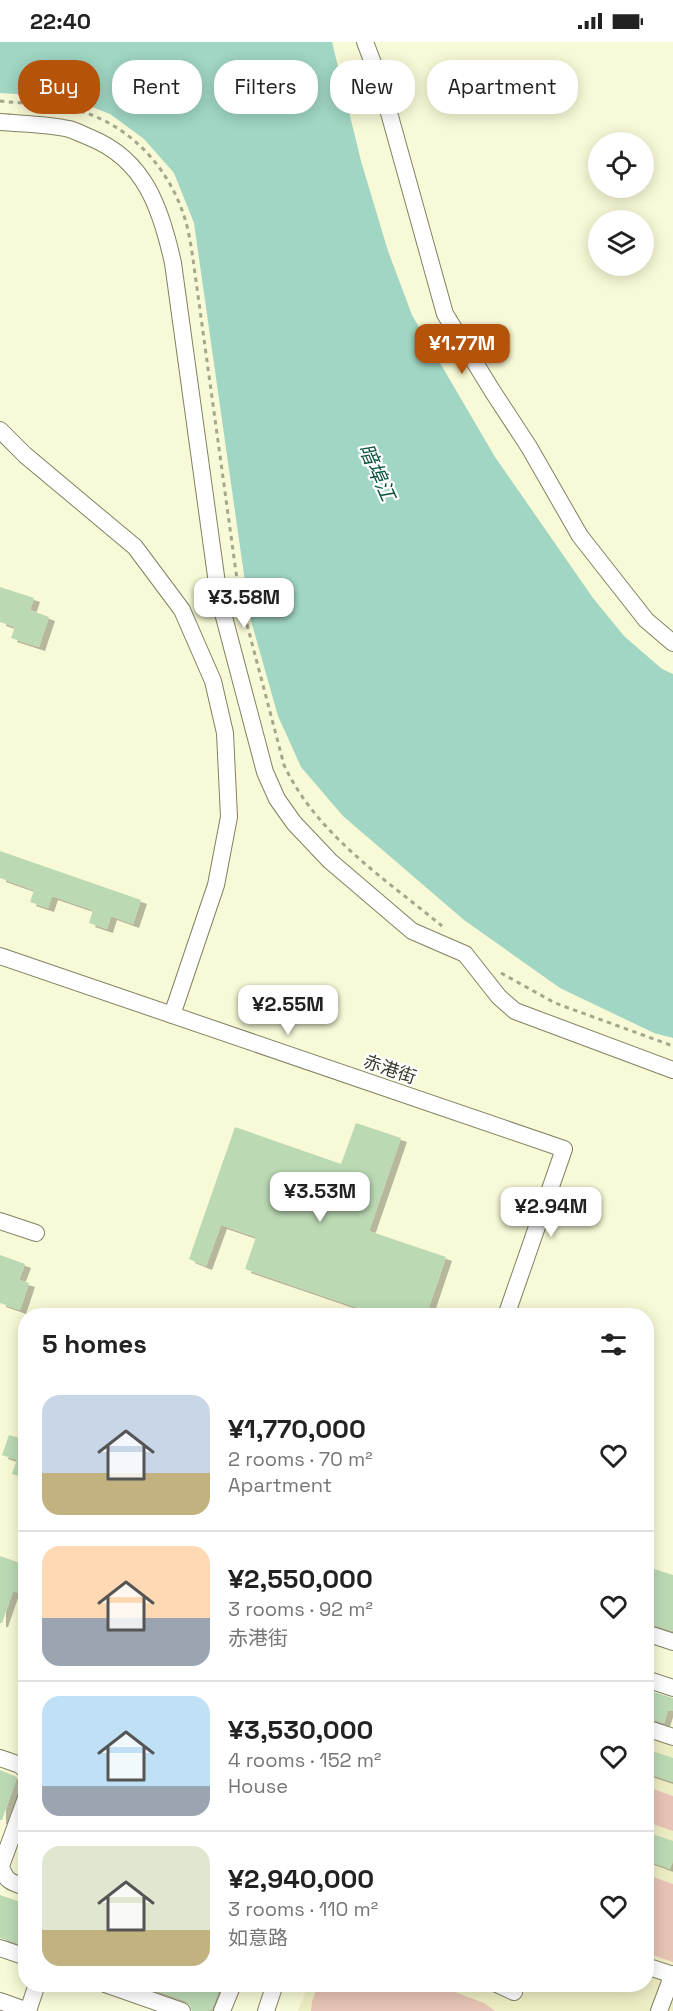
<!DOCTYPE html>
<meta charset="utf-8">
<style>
body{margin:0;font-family:"Space Grotesk","Noto Sans SC",sans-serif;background:#f6f6f6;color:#222;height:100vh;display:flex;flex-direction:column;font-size:22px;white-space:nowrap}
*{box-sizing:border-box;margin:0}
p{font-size:20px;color:#767676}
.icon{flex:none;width:33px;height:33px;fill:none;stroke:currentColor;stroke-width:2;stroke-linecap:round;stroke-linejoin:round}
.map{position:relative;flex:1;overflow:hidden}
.details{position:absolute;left:18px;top:1266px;width:636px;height:684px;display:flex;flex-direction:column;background:#fff;border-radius:24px;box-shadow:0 3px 15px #0003}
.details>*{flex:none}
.guide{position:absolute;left:18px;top:18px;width:638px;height:54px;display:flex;gap:12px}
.buttons{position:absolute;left:588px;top:90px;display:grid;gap:12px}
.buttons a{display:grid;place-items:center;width:66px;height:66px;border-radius:50%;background:#fff;box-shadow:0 3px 15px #0003;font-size:30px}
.price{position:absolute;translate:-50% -51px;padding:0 14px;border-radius:12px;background:#fff;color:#222;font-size:20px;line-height:39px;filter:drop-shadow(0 2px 3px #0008)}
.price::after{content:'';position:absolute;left:50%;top:36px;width:18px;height:14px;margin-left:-9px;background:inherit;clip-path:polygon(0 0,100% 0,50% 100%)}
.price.selected{background:#b45309;color:#fff}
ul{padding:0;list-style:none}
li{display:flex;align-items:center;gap:18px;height:150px;padding:0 24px}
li+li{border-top:2px solid #e0e0e0}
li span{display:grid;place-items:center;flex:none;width:168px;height:120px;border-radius:18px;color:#555}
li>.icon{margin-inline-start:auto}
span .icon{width:72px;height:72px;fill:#fffc;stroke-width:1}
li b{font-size:26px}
h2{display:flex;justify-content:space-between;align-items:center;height:72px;padding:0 24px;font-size:26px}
.chip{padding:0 21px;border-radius:24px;background:#fff;box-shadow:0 3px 15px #0003;font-size:21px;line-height:54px}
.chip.selected{background:#b45309;color:#fff}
.status{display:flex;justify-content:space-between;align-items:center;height:42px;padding:0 30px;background:#fff;direction:ltr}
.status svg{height:16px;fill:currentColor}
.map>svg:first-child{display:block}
.built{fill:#ededc4}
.green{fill:#e6c3b4}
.water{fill:#a0d6c3}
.building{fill:#bbdab4;filter:url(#shadow)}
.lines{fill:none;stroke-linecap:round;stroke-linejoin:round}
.minor-casing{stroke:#828263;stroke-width:18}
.path{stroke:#a5a68c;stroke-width:3;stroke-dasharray:4.5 4.5;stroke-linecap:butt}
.minor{stroke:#fff;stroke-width:16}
.labels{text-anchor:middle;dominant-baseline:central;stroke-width:4.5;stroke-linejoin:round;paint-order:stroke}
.street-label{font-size:18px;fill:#3b3b2d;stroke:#fff}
.water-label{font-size:20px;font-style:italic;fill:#0d5543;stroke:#fff}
</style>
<div class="status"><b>22:40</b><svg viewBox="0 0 49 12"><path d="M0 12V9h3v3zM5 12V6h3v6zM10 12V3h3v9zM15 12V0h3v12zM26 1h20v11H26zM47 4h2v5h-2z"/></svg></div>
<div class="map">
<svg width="673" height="1969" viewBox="0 0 673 1969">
<defs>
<filter id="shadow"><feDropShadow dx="6" dy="4" stdDeviation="0" flood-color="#0004"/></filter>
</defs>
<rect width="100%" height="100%" fill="#f8f9d6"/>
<path class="built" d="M647 1691 673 1700V1969H298L308 1943 646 1942Z"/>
<g class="green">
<path d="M647 1745 673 1754V1789L647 1780Z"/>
<path d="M647 1833 673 1842V1920L647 1911Z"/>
<path d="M318 1942 436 1943 484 1961 495 1969H311L312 1960Z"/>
</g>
<path class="water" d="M0 0H332L361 119 388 209 412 273 495 415 593 556 624 594 662 627 673 632V996L654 991 560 946 464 878 343 774 301 725 278 674 250 575 194 181 174 131 144 97 110 72 67 55 0 51Z"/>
<g class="building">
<path d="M0 545 34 556 30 568 49 575 39 605 11 596 15 585 0 580Z"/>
<path d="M0 809 141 858 133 882 111 874 107 887 89 881 93 868 52 854 48 866 30 860 34 848 0 836Z"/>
<path d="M356 1081 401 1096 369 1189 446 1215 426 1274H382L245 1227 256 1195 221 1183 206 1224 189 1217 235 1085 341 1122Z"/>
<path d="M0 1213 25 1222 19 1238 29 1241 20 1268 0 1261Z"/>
<path d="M9 1393 26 1398V1436L12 1432 17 1418 2 1413Z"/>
<path d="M0 1514 23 1522 20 1529 26 1531V1554L13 1549 2 1581H0Z"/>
<path d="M651 1526 673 1533V1589L646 1581V1540Z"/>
<path d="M646 1648 673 1656V1669L668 1668 664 1681 646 1676Z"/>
<path d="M646 1707 673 1716V1740L646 1731Z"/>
<path d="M0 1728 17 1735 2 1778H0Z"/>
<path d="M646 1790 673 1799V1819L670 1827 646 1818Z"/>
<path d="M0 1853 26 1862V1904L0 1896Z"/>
<path d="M138 1942H221L212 1967 206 1969H192L190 1963 185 1959Z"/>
</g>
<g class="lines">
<defs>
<g id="minor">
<path d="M365 0 381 42 445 272 493 350 529 405 580 494 646 578 673 601"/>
<path d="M0 80C23 82 46 82 69 87 76 89 84 93 91 96 145 118 161 167 173 221L219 556 265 730 277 757 294 781 330 819 412 889 465 912 499 955 515 969 673 1028"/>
<path d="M0 388 25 413 135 505 182 568 213 639 225 691 229 775 216 843 172 973"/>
<path d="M0 914 564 1107 506 1274"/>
<path d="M0 1179 36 1191"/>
<path d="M646 1591 673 1600"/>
<path d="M646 1637 673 1646"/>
<path d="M646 1686 673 1695"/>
<path d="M0 1716 20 1723 26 1729"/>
<path d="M26 1756 1 1824C5 1839 12 1841 26 1845"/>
<path d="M0 1906 26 1915"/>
<path d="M646 1924 673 1933"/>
<path d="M105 1942 182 1969"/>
<path d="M497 1942 514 1950"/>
<path d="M0 1959 28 1969"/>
<path d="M28 1969 37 1942"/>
<path d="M222 1969 233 1942"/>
<path d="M266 1969 275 1942"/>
<path d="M659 1969 673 1932"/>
</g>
</defs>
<use href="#minor" class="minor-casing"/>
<g class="path">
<path d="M0 59C25 62 53 61 77 68 130 83 169 125 185 177 189 190 191 204 193 217L239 552 284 723C317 793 384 836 442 884"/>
<path d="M501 931 555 961 673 1004"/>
</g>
<use href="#minor" class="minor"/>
</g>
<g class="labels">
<g class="street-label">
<text transform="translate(390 1027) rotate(19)">赤港街</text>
</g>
<g class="water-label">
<text transform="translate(377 430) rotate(66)">暗埠江</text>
</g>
</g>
</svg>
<div class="buttons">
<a><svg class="icon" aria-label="locate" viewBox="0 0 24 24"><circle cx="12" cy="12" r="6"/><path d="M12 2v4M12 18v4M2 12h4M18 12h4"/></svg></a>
<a><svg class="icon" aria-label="layers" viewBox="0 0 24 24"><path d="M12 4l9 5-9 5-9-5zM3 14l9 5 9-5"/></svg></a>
</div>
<b class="price selected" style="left:462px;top:333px">¥1.77M</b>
<b class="price" style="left:244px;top:587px">¥3.58M</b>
<b class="price" style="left:288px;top:994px">¥2.55M</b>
<b class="price" style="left:320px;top:1181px">¥3.53M</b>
<b class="price" style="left:551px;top:1196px">¥2.94M</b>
<div class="guide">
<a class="chip selected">Buy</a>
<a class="chip">Rent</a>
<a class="chip">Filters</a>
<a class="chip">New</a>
<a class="chip">Apartment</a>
</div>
<section class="details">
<h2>5 homes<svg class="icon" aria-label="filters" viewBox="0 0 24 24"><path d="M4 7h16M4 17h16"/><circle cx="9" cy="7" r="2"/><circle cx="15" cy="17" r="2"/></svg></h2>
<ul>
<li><span style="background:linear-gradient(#c9d6e8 65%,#c2b280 0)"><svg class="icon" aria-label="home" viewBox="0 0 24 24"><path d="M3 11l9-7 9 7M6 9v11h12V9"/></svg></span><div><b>¥1,770,000</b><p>2 rooms · 70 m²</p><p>Apartment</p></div><svg class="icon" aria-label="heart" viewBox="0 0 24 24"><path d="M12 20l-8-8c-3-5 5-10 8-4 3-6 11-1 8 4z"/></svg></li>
<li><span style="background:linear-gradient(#ffd9b3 60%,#9aa5b1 0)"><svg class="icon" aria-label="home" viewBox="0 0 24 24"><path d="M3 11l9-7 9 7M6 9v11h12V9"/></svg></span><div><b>¥2,550,000</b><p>3 rooms · 92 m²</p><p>赤港街</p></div><svg class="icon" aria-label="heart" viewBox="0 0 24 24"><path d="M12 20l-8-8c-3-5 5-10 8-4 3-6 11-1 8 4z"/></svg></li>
<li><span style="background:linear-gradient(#bfe0f5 75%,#9aa5b1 0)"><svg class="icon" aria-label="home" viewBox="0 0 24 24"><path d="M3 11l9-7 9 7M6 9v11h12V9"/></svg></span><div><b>¥3,530,000</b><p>4 rooms · 152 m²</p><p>House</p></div><svg class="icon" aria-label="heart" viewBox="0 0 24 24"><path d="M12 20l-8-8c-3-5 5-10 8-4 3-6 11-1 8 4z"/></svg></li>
<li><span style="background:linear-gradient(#dfe7d0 70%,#c2b280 0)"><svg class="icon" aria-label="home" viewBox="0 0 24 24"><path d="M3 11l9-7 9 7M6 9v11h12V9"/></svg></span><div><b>¥2,940,000</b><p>3 rooms · 110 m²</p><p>如意路</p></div><svg class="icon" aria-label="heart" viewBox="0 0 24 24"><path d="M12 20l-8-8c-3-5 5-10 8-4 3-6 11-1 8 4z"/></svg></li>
</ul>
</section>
</div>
